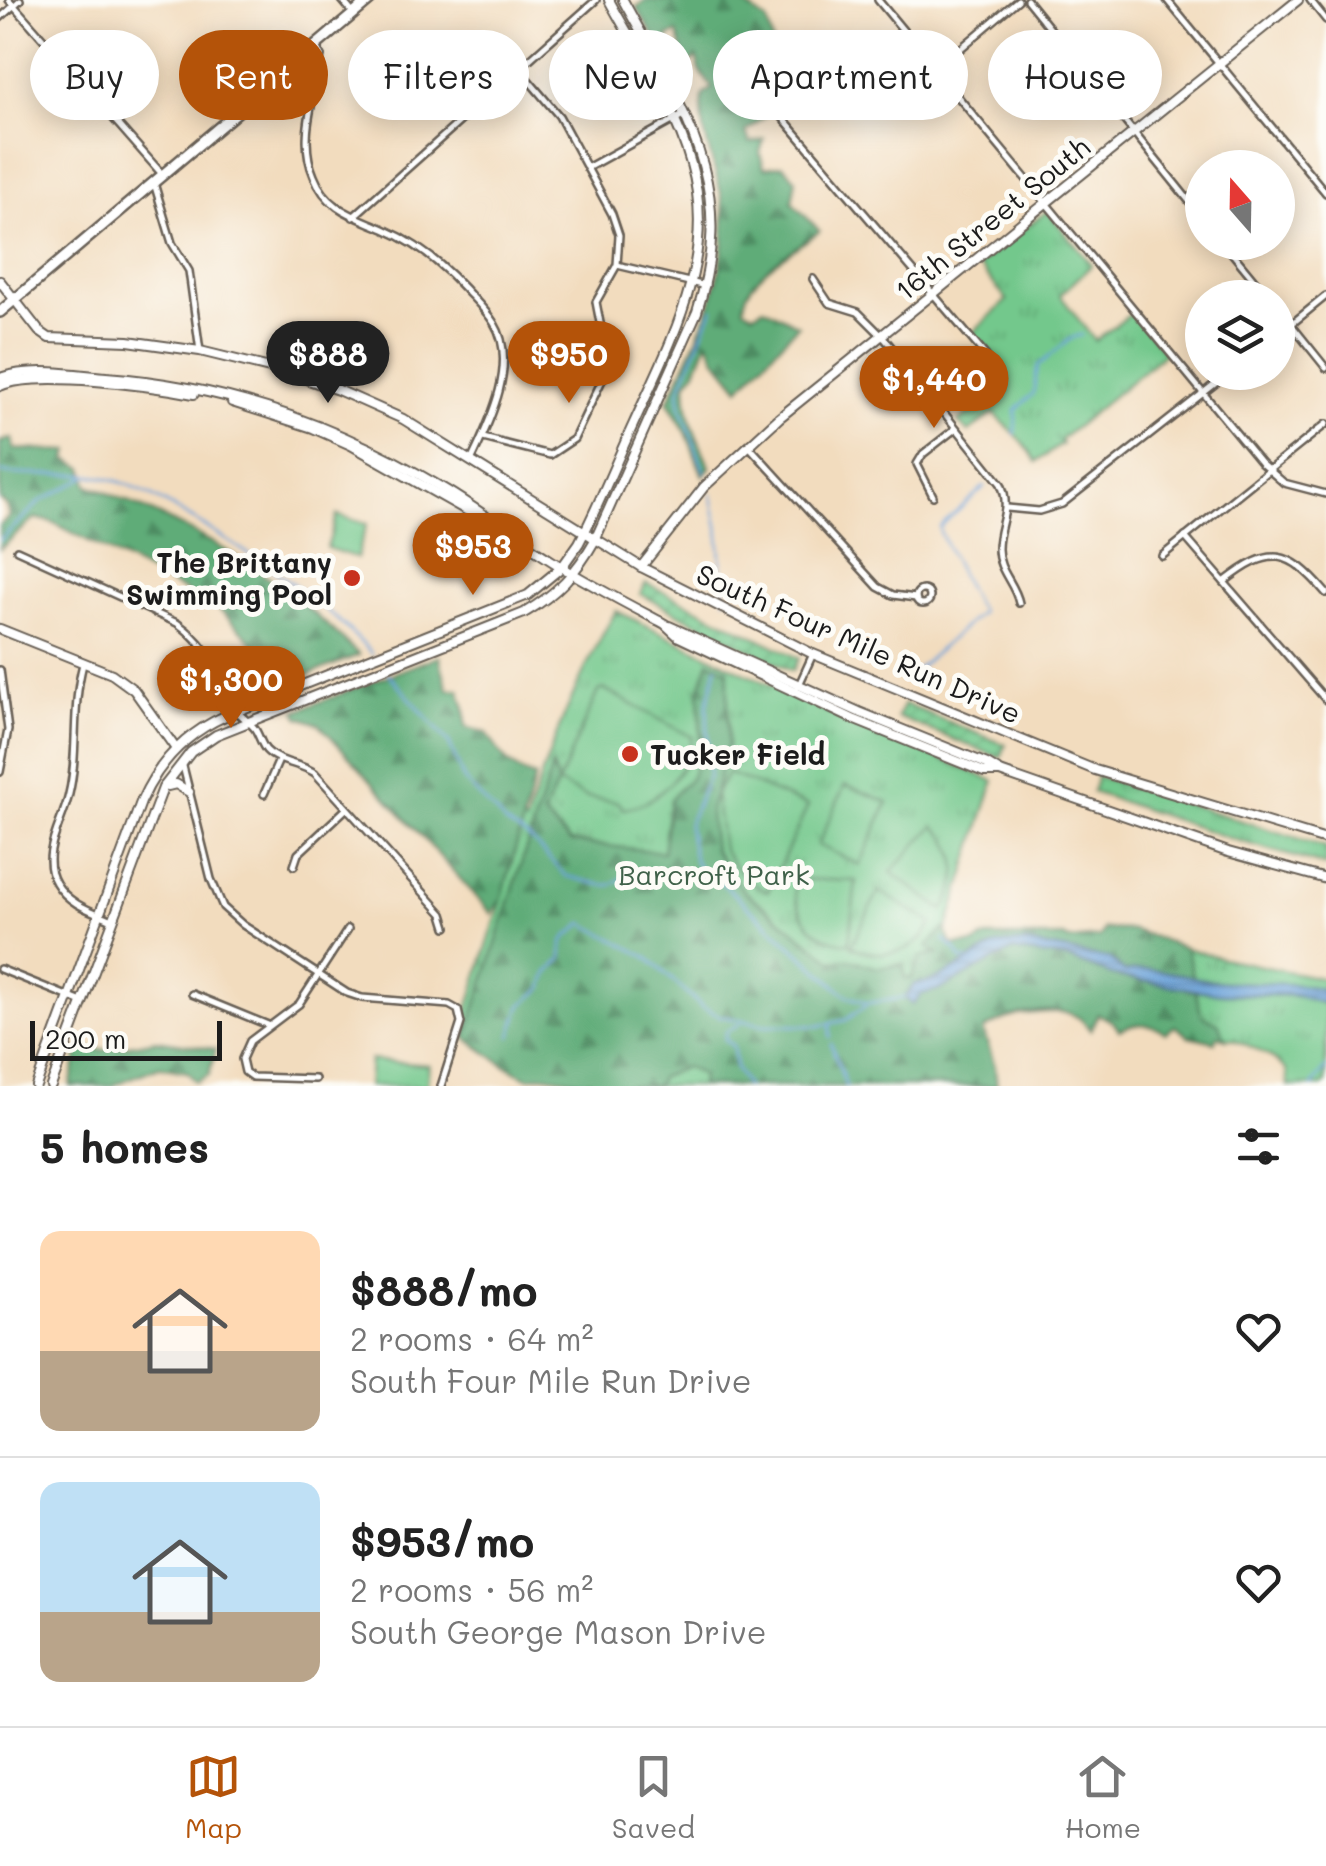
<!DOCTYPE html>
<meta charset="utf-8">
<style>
body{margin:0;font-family:Mali,sans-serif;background:#f6f6f6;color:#222;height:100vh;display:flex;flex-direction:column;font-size:38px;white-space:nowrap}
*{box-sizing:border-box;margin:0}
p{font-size:32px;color:#767676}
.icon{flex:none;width:55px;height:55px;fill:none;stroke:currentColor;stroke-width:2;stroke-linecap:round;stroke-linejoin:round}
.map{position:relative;height:1086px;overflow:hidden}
.details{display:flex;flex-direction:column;background:#fff;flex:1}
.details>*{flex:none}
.guide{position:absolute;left:30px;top:30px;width:1268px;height:90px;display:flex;gap:20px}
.needle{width:65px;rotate:340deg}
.fabs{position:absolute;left:1185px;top:150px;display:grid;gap:20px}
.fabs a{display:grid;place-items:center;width:110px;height:110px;border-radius:50%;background:#fff;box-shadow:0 5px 25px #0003;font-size:50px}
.scale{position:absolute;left:30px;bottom:25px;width:192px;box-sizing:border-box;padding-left:10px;border:5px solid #1c1c1c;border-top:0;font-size:28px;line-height:35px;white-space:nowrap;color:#1c1c1c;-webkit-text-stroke:8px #fdfcf7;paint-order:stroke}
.price{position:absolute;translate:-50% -85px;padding:0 22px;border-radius:35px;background:#b45309;color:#fff;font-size:32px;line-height:65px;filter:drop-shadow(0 2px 5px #0008)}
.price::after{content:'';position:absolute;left:50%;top:60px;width:30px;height:22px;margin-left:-15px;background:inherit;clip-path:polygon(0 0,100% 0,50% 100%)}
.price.selected{background:#222;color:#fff}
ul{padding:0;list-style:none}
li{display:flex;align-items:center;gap:30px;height:250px;padding:0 40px}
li+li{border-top:2px solid #e0e0e0}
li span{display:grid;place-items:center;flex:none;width:280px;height:200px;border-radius:20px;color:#555}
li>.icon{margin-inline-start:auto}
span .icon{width:120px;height:120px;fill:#fffc;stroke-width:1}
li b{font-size:42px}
h2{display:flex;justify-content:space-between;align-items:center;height:120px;padding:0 40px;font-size:42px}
.tag{padding:0 35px;border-radius:45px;background:#fff;box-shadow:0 5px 25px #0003;font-size:35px;line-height:90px}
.tag.selected{background:#b45309;color:#fff}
.menu{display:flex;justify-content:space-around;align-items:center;height:140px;border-top:2px solid #e0e0e0;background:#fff;font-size:28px;color:#767676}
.menu a{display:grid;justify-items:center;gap:5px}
.menu .selected{color:#b45309}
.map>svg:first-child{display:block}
.grass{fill:url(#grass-tufts);stroke:#487254;stroke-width:2.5}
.forest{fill:url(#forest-firs);stroke:#3d644a;stroke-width:2.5}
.garden{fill:url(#garden-furrows);stroke:#487254;stroke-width:2.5}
.pitch{fill:#73c88c;stroke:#487254;stroke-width:2.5}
.water{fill:url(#water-rules);stroke:#435f7a;stroke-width:2.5}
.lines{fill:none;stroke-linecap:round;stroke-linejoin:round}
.stream{stroke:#6aa2d9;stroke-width:2.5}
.street-casing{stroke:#675f55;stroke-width:10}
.secondary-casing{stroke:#675f55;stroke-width:12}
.primary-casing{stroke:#675f55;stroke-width:14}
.street{stroke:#fff;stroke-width:5}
.secondary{stroke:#fff;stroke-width:8}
.primary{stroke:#fff;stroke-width:9}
.poi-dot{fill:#c8321e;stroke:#fdfcf7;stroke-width:4}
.labels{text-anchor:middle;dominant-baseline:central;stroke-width:10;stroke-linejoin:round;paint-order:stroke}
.street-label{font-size:28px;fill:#1c1c1c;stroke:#fdfcf7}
.poi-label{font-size:28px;font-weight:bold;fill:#1c1c1c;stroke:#fdfcf7;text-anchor:end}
.park-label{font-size:28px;fill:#3f6149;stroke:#fdfcf7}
</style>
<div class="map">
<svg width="1326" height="1086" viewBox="0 0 1326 1086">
<defs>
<pattern id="grass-tufts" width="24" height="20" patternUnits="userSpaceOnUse" patternTransform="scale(2.5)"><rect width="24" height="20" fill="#73c88c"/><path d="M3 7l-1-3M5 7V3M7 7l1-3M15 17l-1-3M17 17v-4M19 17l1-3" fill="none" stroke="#63ab78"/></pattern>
<pattern id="forest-firs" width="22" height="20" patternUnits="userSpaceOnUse" patternTransform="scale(2.5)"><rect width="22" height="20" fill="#5eac78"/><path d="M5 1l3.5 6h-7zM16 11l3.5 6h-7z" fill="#4d8b62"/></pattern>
<pattern id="garden-furrows" width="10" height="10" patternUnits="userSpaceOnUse" patternTransform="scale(2.5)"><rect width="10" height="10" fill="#73c88c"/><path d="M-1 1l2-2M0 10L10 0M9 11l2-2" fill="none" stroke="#63ab78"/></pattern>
<pattern id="water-rules" width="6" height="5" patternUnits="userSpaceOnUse" patternTransform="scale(2.5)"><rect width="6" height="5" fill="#6aa2d9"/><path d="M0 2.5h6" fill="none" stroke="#5683af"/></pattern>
</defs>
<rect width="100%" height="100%" fill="#fdfcf7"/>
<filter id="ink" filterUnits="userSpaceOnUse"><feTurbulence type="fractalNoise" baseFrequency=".01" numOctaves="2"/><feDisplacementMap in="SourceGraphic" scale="20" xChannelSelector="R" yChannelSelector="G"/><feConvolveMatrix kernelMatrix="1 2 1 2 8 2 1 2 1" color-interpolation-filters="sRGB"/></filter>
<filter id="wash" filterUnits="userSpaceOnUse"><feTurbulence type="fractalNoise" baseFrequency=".0048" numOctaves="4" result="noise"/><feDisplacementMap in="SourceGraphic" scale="40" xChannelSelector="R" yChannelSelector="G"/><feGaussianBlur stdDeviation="2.25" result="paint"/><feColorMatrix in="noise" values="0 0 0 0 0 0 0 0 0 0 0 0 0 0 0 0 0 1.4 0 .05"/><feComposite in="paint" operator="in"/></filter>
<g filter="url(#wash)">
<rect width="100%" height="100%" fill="#f2dcbe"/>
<g class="grass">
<path d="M1047 211 1092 265 1060 295 1095 341 1132 313 1165 353 1060 440 1062 444 1036 462C1027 442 1009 430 994 413L969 432 958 422 986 401 967 378 993 358 972 333 1007 300 978 265Z"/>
<path d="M616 611 815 706 994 781 937 962 1178 946 1222 958 1326 979V1083L1323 1086H1288L1286 1070C1246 1027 1113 1012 1055 1012 1030 1012 1003 1018 978 1021L990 1086H615L544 1075 529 1078 506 1066 466 1038 467 1012 502 898 448 699 465 708 466 727 505 806 526 823C549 748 576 679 616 611Z"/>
<path d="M1097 776 1326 847V866L1232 839 1092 792Z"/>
</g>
<g class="forest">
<path d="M647 0H739L767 21 773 43 811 84 782 106 772 104V111L746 132 750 143 764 139 760 153 764 168 783 165 796 179 792 202 820 231C796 249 743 277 744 308L754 313 764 307 798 325 740 388 715 357 708 341 695 373 686 382C686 418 696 435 710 467L703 476 686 432 668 402C697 338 733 273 722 200 716 165 697 130 703 95L712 88 700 71 696 57 687 67 677 33 668 37 674 70 636 7Z"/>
<path d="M12 438 14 449 70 451 67 459 84 468 88 485C199 529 273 570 359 655L285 684 246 635 219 609 52 522 35 518 0 549V525L9 517 7 506 0 500V442Z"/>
<path d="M439 656 448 689H459L465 708 466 727 487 733C501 755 509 770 535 777L502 898 492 914 333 739 319 724 299 717 296 711Z"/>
<path d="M709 661 728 670V746L710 811 714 850 744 891 833 961 848 959 878 968 903 964 905 978 911 979 920 957 938 954 927 947 945 928 952 945 974 944 986 937H1065L1068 940 1100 937 1104 929 1133 930 1186 948C1193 971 1194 992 1202 1015L1218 1023 1226 1039 1218 1036 1215 1042 1189 1036 1175 1026 1166 1033C1150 1022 1136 1022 1119 1030L1113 1022 1098 1014 1090 1030C1087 1026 1083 1021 1079 1018 1053 1002 1005 1016 983 1030L995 1066 997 1086H700L702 1075 685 1067 661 1077 656 1086H615L544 1075 529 1078 506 1066 466 1038 552 766 558 783 543 815 570 842 663 852 670 799 690 778 701 753 699 691Z"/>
<path d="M156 1040 216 1049 209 1075 196 1082 187 1072 159 1067 111 1086H70L79 1048 103 1050Z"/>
</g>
<g class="garden">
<path d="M646 583 799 658 792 671 640 594Z"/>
<path d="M904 704 1006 745 1001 758 897 717Z"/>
</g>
<g class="pitch">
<path d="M337 515 367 524 357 558 327 548Z"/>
<path d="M604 689 692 737C687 772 659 803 624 809L618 802 586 797 558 783 598 691Z"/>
<path d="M728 773 808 806 768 891 753 884 737 869 723 850 715 794Z"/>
<path d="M845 785 888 802 860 865 818 845Z"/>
<path d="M934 826C962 847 962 883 943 910L891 872Z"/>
<path d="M794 879 856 881 849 943C813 941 794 913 794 879Z"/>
<path d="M879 891 932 923C918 955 880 960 851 946Z"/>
<path d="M370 1060 429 1065 427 1086H368Z"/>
</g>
<path class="water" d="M1026 943 1110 959 1125 972C1160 964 1190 980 1225 982 1260 984 1292 981 1326 990V1004L1297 996 1221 994 1142 981 1112 975 1069 959 1012 951 941 989 922 994 912 1004 905 998 914 984C943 982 968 959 993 947 1002 942 1016 944 1026 943Z"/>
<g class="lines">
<g class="stream">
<path d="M1015 434 1016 410 1033 394 1038 365C1054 356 1065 337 1082 335"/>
<path d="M0 472C38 479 76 469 114 480 142 488 170 506 196 521 258 559 323 599 372 654"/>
<path d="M705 473 681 407 679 391 713 308"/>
<path d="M711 493 718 526 725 599"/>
<path d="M0 540 41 501 86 477"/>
<path d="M387 672 449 743 464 780 506 824 530 839 566 876 602 885H611L629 874 660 877 697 874 714 876 847 996 868 1003 904 998"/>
<path d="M914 672 981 612C964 586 954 560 940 532V527L985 486"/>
<path d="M704 875 694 860 688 825 709 775 707 706 717 667"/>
<path d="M944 940 957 951 961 960H967"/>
<path d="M739 1024 726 1032 725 1040 733 1046 736 1069 746 1086"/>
<path d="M830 1024V1037"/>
<path d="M511 1036 521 1006 543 988 548 973 562 959C563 930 565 942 583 923L647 957 702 1007 720 1016 764 1025 818 1026 846 1020 866 1005"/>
<path d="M831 1044 846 1086"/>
<path d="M1312 1086 1326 1068"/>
</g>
</g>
</g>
<g filter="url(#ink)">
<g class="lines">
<defs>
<g id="street">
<path d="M9 0 162 174"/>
<path d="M342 0 353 13"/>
<path d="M878 0 1261 463 1284 483 1326 494"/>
<path d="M1027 0 1202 217"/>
<path d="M1167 0 1326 193"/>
<path d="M1310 0 1326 20"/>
<path d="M0 18 20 0"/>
<path d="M316 46 321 56C316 96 297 137 314 176 327 210 355 216 384 229 414 242 442 264 464 288 474 299 486 310 494 323 519 363 489 423 471 461"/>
<path d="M300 62 312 78 313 87"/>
<path d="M935 70 1018 0"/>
<path d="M772 105 986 356"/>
<path d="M587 168 685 114"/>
<path d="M154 183 172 243 189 271 200 351"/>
<path d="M353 217 596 0"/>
<path d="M1223 242 1269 298"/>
<path d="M617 265 706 286"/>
<path d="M813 279 829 303 858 312 885 339 1001 484C1012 511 998 523 998 549 998 571 1015 583 1019 603"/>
<path d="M1278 308 1326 368"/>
<path d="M1278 335 1326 296"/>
<path d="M483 438 550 455 574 439 605 374 606 354 596 302 617 265 619 235 612 214 559 116 519 69"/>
<path d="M748 445 878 587 893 595 916 598"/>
<path d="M933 496 917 464 923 454 955 429"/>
<path d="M1007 508 1039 511 1062 504 1230 372"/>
<path d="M1185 537 1326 700"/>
<path d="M17 550 177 623C213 649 210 665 228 700 234 712 247 719 255 729 259 735 261 744 266 750 278 763 300 763 315 773L443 914 447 927"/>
<path d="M1162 556 1326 424"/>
<path d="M1224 582C1271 545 1288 549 1326 593"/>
<circle cx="923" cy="597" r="7"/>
<path d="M83 664C71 710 79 753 69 794 63 823 39 854 56 883 69 905 92 911 113 920"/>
<path d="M0 670 8 730 0 772"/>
<path d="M798 687 813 654"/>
<path d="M183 766 211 879 223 907 243 925 347 993 362 998 449 1005 458 1010 461 1023 441 1086"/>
<path d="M264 794 279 760"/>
<path d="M294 866 298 854 346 809"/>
<path d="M0 969 82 1002"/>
<path d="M192 994 268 1025"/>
<path d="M315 1079 252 1077 245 1072 242 1059 250 1041 299 1004 348 929"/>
</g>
<g id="secondary">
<path d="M0 281 39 331 49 338 128 341 200 351 282 371 338 390 403 419 641 567 813 654 1095 770 1326 840"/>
<path d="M0 378C31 367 73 374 106 377 228 386 340 426 444 489 481 511 515 538 552 561 588 584 627 604 665 624L679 637 855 720 984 772H1000"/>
<path d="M0 386C37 370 152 386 194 394"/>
<path d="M232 402 313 428 351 445 489 523"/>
<path d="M641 567 704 487 779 418 1298 0"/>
<path d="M669 626 859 712 987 764 1000 772 1228 852 1326 879"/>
<path d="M0 629 112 674 134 690 176 749"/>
<path d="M164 787 176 784 189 792"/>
<path d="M36 1086 141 802C158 763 185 734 225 716L528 595 562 567 579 543C599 505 615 464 633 425 671 341 718 258 691 164 675 106 637 52 609 0"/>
<path d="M51 1086 163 788 191 752 216 735 524 613C557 594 577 572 595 540L697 312C739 182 682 109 623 0"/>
</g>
<path id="primary" d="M0 312 370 0"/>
</defs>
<use href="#street" class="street-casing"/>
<use href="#secondary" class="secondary-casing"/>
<use href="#primary" class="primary-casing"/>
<use href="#street" class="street"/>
<use href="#secondary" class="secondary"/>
<use href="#primary" class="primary"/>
</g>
</g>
<g class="poi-dot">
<circle cx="352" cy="578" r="10"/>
<circle cx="630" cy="754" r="10"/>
</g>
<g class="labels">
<g class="street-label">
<text transform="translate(992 218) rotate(-39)">16th Street South</text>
<text transform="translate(859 643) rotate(24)">South Four Mile Run Drive</text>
</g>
<g class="poi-label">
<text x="332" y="562">The Brittany<tspan x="332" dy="32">Swimming Pool</tspan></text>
<text x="650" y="754" text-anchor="start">Tucker Field</text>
</g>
<g class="park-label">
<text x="714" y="874">Barcroft Park</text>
</g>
</g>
</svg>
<div class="fabs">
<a><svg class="needle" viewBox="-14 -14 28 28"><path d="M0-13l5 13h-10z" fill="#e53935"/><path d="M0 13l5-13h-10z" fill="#767676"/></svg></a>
<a><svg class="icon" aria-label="layers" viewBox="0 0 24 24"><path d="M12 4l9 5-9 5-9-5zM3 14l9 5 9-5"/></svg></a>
</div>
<div class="scale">200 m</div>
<b class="price selected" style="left:328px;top:406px">$888</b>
<b class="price" style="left:569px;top:406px">$950</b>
<b class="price" style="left:934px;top:431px">$1,440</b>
<b class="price" style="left:473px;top:598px">$953</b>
<b class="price" style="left:231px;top:731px">$1,300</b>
<div class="guide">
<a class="tag">Buy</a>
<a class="tag selected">Rent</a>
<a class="tag">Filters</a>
<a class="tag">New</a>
<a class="tag">Apartment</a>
<a class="tag">House</a>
</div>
</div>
<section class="details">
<h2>5 homes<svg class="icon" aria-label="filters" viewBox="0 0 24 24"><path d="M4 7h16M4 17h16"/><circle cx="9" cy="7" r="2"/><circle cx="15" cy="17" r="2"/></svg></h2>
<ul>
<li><span style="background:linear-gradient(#ffd9b3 60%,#b9a48a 0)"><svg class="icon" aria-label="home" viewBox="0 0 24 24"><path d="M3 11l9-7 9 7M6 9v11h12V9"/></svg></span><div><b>$888/mo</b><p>2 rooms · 64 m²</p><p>South Four Mile Run Drive</p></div><svg class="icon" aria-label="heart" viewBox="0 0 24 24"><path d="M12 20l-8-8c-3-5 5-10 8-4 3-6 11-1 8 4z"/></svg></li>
<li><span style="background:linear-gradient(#bfe0f5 65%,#b9a48a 0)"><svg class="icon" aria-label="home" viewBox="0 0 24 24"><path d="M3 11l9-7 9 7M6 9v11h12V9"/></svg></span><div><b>$953/mo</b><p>2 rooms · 56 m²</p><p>South George Mason Drive</p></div><svg class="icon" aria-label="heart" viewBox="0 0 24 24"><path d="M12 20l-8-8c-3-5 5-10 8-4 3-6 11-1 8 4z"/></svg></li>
</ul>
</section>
<nav class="menu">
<a class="selected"><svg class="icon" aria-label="map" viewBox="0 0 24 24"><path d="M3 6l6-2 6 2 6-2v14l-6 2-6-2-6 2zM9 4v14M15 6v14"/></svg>Map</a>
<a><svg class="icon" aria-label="saved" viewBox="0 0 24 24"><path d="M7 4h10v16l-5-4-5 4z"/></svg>Saved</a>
<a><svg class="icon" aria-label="home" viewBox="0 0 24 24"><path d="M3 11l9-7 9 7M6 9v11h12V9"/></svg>Home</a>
</nav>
